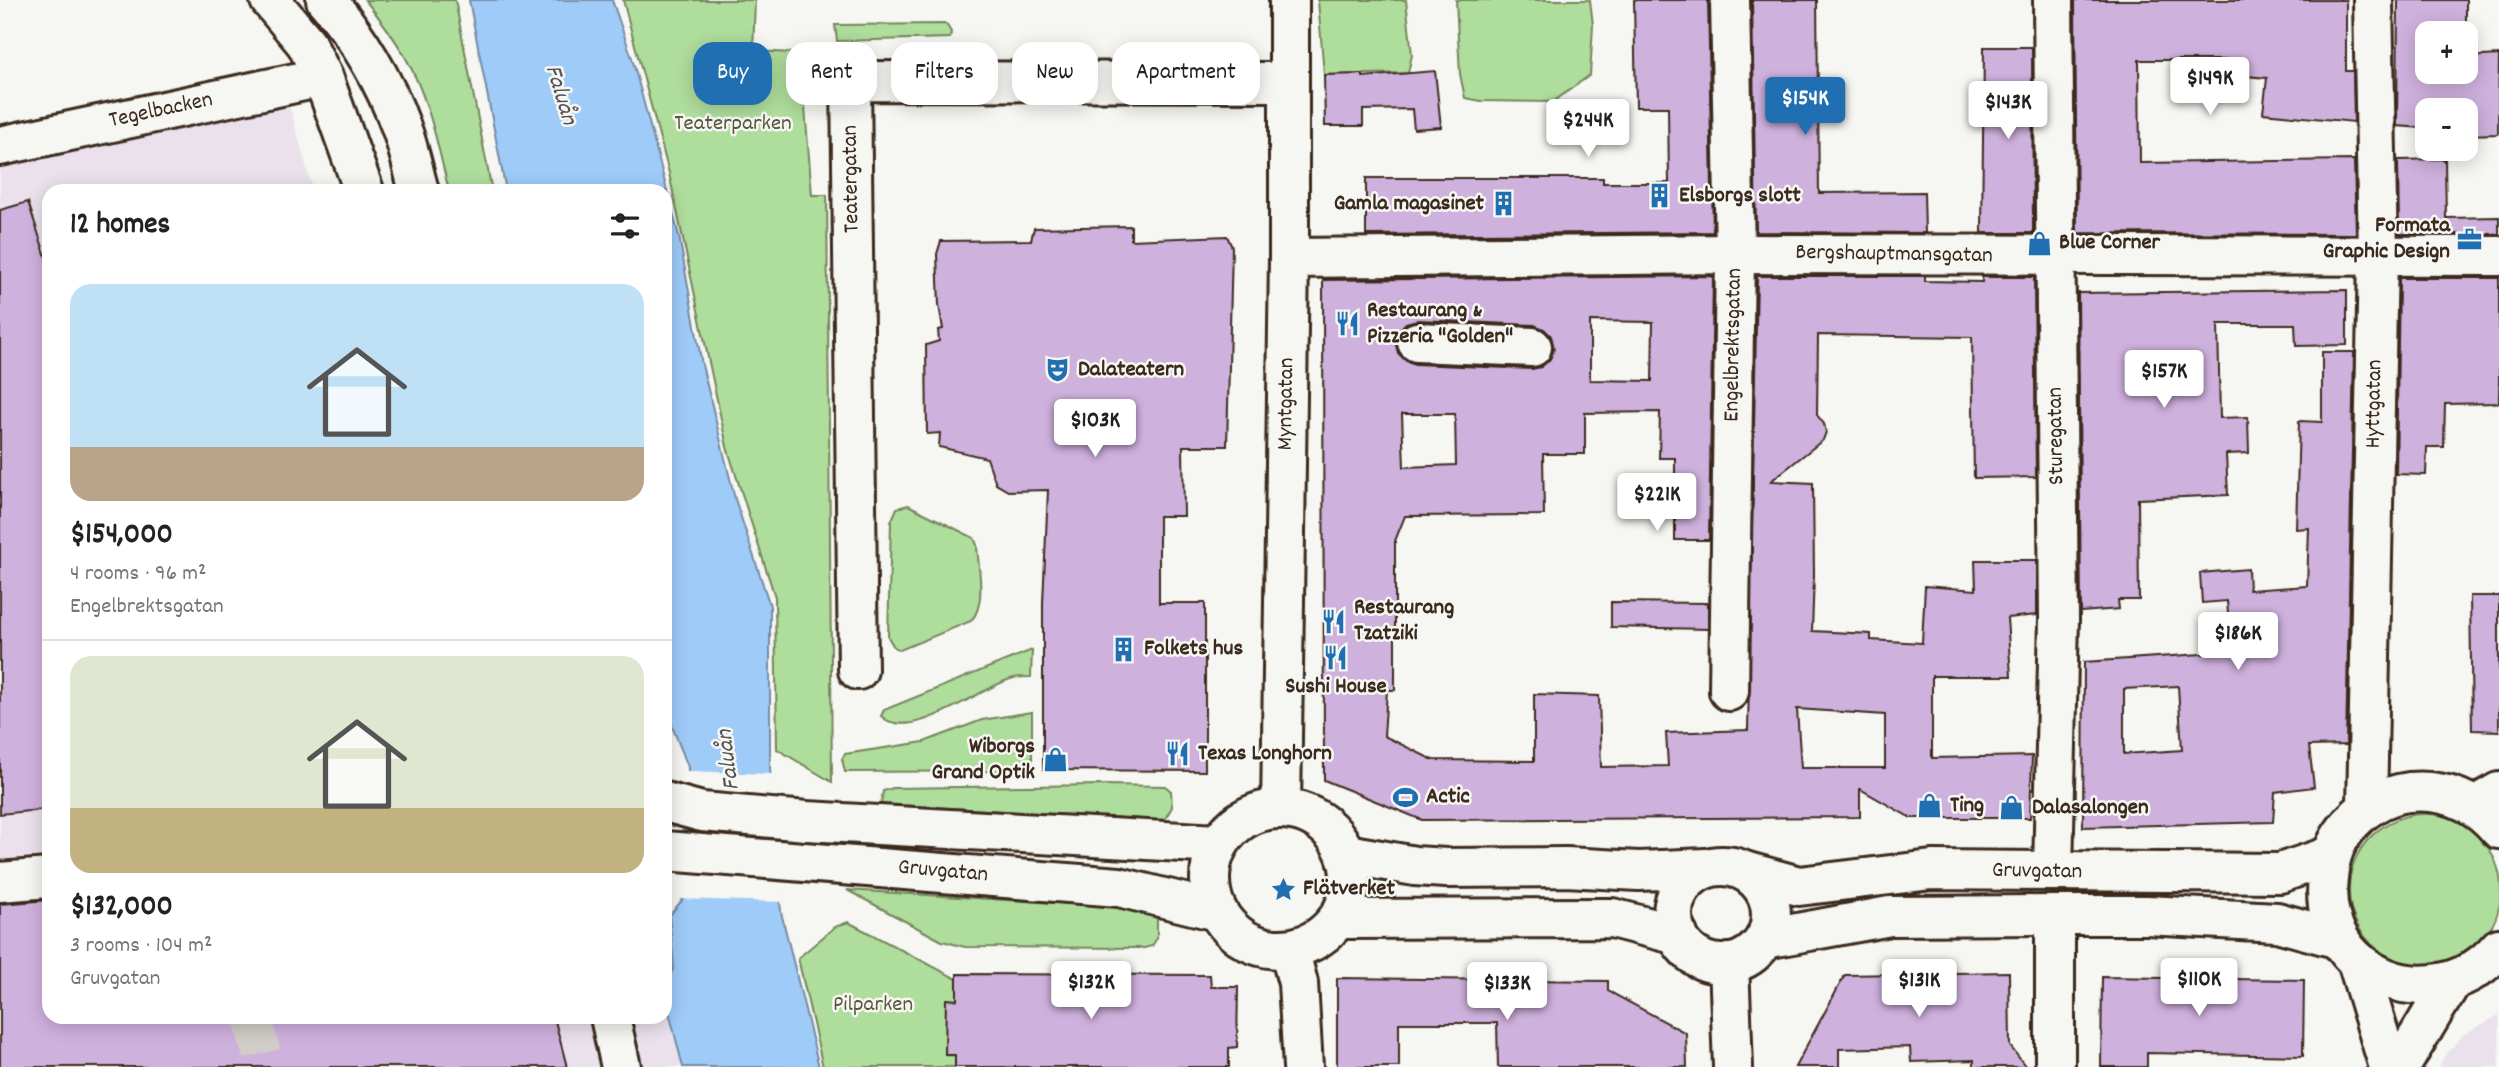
<!DOCTYPE html>
<meta charset="utf-8">
<style>
body{margin:0;font-family:Dekko,sans-serif;background:#f2f2f2;color:#222;height:100vh;display:flex;flex-direction:column;font-size:26px;white-space:nowrap}
*{box-sizing:border-box;margin:0}
p{font-size:23px;color:#767676}
.icon{flex:none;width:38px;height:38px;fill:none;stroke:currentColor;stroke-width:2;stroke-linecap:round;stroke-linejoin:round}
.map{position:relative;flex:1;overflow:hidden}
.details{position:absolute;left:42px;top:184px;width:630px;height:840px;display:flex;flex-direction:column;background:#fff;border-radius:21px;box-shadow:0 4px 18px #0003}
.details>*{flex:none}
.hud{position:absolute;left:693px;top:42px;width:665px;height:63px;display:flex;gap:14px}
.fabs{position:absolute;left:2415px;top:21px;display:grid;gap:14px}
.fabs a{display:grid;place-items:center;width:63px;height:63px;border-radius:14px;background:#fff;box-shadow:0 4px 18px #0003;font-size:35px}
.price{position:absolute;translate:-50% -60px;padding:0 16px;border-radius:7px;background:#fff;color:#222;font-size:23px;line-height:46px;filter:drop-shadow(0 2px 4px #0008)}
.price::after{content:'';position:absolute;left:50%;top:42px;width:21px;height:16px;margin-left:-10px;background:inherit;clip-path:polygon(0 0,100% 0,50% 100%)}
.price.on{background:#1f6fb2;color:#fff}
ul{padding:0;list-style:none}
li{display:grid;align-content:center;gap:14px;height:371px;padding:0 28px}
li+li{border-top:2px solid #e0e0e0}
li span{display:grid;place-items:center;height:217px;border-radius:21px;color:#555}
li>.icon{margin-inline-start:auto}
span .icon{width:126px;height:126px;fill:#fffc;stroke-width:1}
li b{font-size:30px}
h2{display:flex;justify-content:space-between;align-items:center;height:84px;padding:0 28px;font-size:30px}
.pill{padding:0 24px;border-radius:21px;background:#fff;box-shadow:0 4px 18px #0003;font-size:24px;line-height:63px}
.pill.on{background:#1f6fb2;color:#fff}
.map>svg:first-child{display:block}
.built{fill:#eae1ec}
.green{fill:#afdd9c;stroke:#75845d;stroke-width:2}
.water{fill:#9fcbf9;stroke:#778ba1;stroke-width:2}
.pier{fill:#f6f6f2}
.building{fill:#cfb1de;stroke:#3b2a1e;stroke-width:2;fill-rule:evenodd}
.lines{fill:none;stroke-linecap:round;stroke-linejoin:round}
.street-tunnel{stroke:#d1cdc8;stroke-width:38;stroke-dasharray:38 19;stroke-linecap:butt}
.street-casing{stroke:#3b2a1e;stroke-width:44}
.secondary-casing{stroke:#3b2a1e;stroke-width:44}
.street{stroke:#f6f6f2;stroke-width:38}
.secondary{stroke:#f6f6f2;stroke-width:38}
.labels{text-anchor:middle;dominant-baseline:central;stroke-width:5;stroke-linejoin:round;paint-order:stroke}
.street-label{font-size:23px;fill:#3b2a1e;stroke:#f6f6f2}
.park-label{font-size:23px;fill:#58573e;stroke:#f6f6f2}
.poi-label{font-size:23px;font-weight:bold;fill:#3b2a1e;stroke:#f6f6f2;text-anchor:start}
.water-label{font-size:24px;font-style:italic;fill:#545255;stroke:#f6f6f2}
</style>
<div class="map">
<svg width="2499" height="1067" viewBox="0 0 2499 1067">
<rect width="100%" height="100%" fill="#f6f6f2"/>
<filter id="ink" filterUnits="userSpaceOnUse"><feTurbulence type="fractalNoise" baseFrequency=".0143" numOctaves="2"/><feDisplacementMap in="SourceGraphic" scale="14" xChannelSelector="R" yChannelSelector="G"/><feConvolveMatrix kernelMatrix="1 2 1 2 8 2 1 2 1" color-interpolation-filters="sRGB"/></filter>
<g filter="url(#ink)">
<g class="built">
<path d="M285 90 313 191H49V1017H665V969L686 1067H0V164Z"/>
<path d="M2499 1015V1067H2439L2443 1058 2463 1035Z"/>
</g>
<g class="green">
<path d="M365 0H455L492 191H449C439 151 431 109 413 72 401 46 383 22 365 0Z"/>
<path d="M623 0H755L753 51 793 53 801 58 812 195H827L832 782 777 749 775 597 727 447 669 173Z"/>
<path d="M1318 0H1406L1412 55 1408 73 1324 75Z"/>
<path d="M1456 0H1590L1593 25 1590 75 1553 102 1481 101 1465 98 1460 74Z"/>
<path d="M946 24 951 32 950 38 837 41 835 25Z"/>
<path d="M908 505 974 538 977 545C978 568 987 603 971 621L900 650 894 647 888 637 891 522 897 508Z"/>
<path d="M1032 650 1031 677C1026 677 1019 677 1014 678 983 685 911 745 881 716L884 710Z"/>
<path d="M1032 712V771L845 772 842 759 845 754 924 742 982 720Z"/>
<path d="M1103 785 1165 786 1171 791 1172 807 1165 819 1159 820 881 804 883 791 893 788Z"/>
<circle cx="2425" cy="890" r="76"/>
<path d="M847 890 1119 907 1157 914V938L1152 946 1144 948 965 947 942 941Z"/>
<path d="M848 922 957 979V1000L947 999 945 1055 971 1056 955 1067H823L798 958 835 927Z"/>
</g>
<path class="water" d="M469 0H612L632 58 679 236 702 365 735 499 770 606V768L781 912 819 1067H683L665 996V986L674 967 669 916 683 899 688 767 665 708V191H506Z"/>
<path class="pier" d="M685 771 774 774 784 902 680 899Z"/>
<g class="building">
<path d="M1634 0H1708L1713 232 1366 235V178H1603V183H1669L1668 107H1636Z"/>
<path d="M1752 0H1817L1819 193 1924 192 1925 233 1756 232Z"/>
<path d="M2075 0H2346V71H2353L2354 122 2263 113 2267 78 2224 74 2226 60H2139L2140 163 2354 160 2356 234 2077 233Z"/>
<path d="M2398 0H2466V33H2427V72H2466V57L2499 55 2498 134 2466 135V110H2427V136H2422V128L2397 126Z"/>
<path d="M1984 47H2032L2033 233H1982Z"/>
<path d="M1435 71 1441 127 1414 129 1412 109 1363 110V126H1325L1324 75 1363 74V77Z"/>
<path d="M2445 159 2446 218 2499 217V234H2399L2398 160Z"/>
<path d="M28 202 49 266V809L0 814V210Z"/>
<path d="M1131 226V240L1227 236 1232 247 1227 446H1183L1184 516H1159V603H1205V771L1043 770V603L1048 490 1008 491 996 484 987 458 939 447 940 433 927 434 926 345 939 341 938 330 943 329 939 305 937 254 941 241 1031 240 1034 228Z"/>
<path d="M1713 276 1709 540H1675V458H1659L1660 412 1585 413V454H1543L1544 515 1405 516 1395 541V690H1387L1384 736 1433 760 1534 761V694L1599 696 1601 767 1668 766 1666 733 1748 730 1757 276H1925V281L1982 282V277H2034L2036 477 1974 478 1972 337 1818 335 1817 415 1824 424 1826 432 1823 440 1771 481 1813 483 1814 575 1812 631 1871 634V640L1922 643 1925 586 1976 590 1975 560H2037V615L2007 618 2011 676H1932V758L2032 756 2030 818H1911L1860 789V817L1422 820 1324 780 1323 280ZM1418 320 1534 325 1544 329 1551 336 1554 349 1550 359 1541 367 1532 369 1415 364 1406 361 1398 353 1395 340 1399 330 1406 323ZM1590 321 1653 322 1652 381 1590 380ZM1402 414H1455L1456 465 1404 467ZM1797 709 1885 715V768H1801Z"/>
<path d="M2399 278H2499V403L2445 404 2444 447H2427L2426 475 2396 474Z"/>
<path d="M2347 290V345L2296 346 2295 324H2218L2220 418 2248 417 2249 453 2226 454 2228 495 2138 499 2139 600H2118L2119 609 2081 612 2078 293Z"/>
<path d="M2322 352H2354L2346 745 2309 746 2314 787 2275 792 2273 822 2083 827 2084 662 2231 652 2227 601 2202 603 2200 573 2248 569 2249 590 2307 586 2309 528 2296 529 2299 421 2322 422ZM2178 686 2182 750 2124 754V689Z"/>
<path d="M2470 596H2499V731L2472 730Z"/>
<path d="M1611 602 1708 603V629L1611 627Z"/>
<path d="M49 900V1017H554L567 1067H0V904Z"/>
<path d="M2009 972 2010 1046 2026 1067H1974V1060L1911 1062 1910 1047 1839 1049V1067H1795L1845 975Z"/>
<path d="M957 974 1210 975 1211 987H1238L1237 1047 1229 1048V1067H955V1055H945L946 999 957 1000Z"/>
<path d="M2102 977 2304 980 2303 1056 2147 1053V1067H2101Z"/>
<path d="M1337 978 1608 981V991L1686 1033 1687 1067H1498L1497 1023H1399V1067H1337Z"/>
</g>
<g class="lines">
<path class="street-tunnel" d="M252 1017 265 1067"/>
<defs>
<g id="street">
<path d="M0 146 323 77"/>
<path d="M1289 258 1735 254 2499 256"/>
<path d="M1417 342 1532 347"/>
<path d="M858 670 851 81 1287 82"/>
<path d="M1729 691 1735 254 1730 0"/>
<path d="M2475 806 2499 792"/>
<path d="M2367 808 2378 256 2373 0"/>
<path d="M2053 871 2059 619 2053 0"/>
<path d="M0 882 49 878"/>
<path d="M2055 915V1067"/>
<path d="M1289 949 1298 983 1303 1067"/>
<path d="M2357 961 2389 1067"/>
<path d="M610 1017 621 1067"/>
<path d="M2400 1067 2452 981"/>
</g>
<g id="secondary">
<path d="M270 0 306 43 323 77 364 191"/>
<path d="M326 0C358 36 385 82 401 127 409 148 413 170 419 191"/>
<path d="M665 802 702 812 807 821 1218 844"/>
<path d="M1281 808 1289 258V0"/>
<circle cx="1280" cy="879" r="70"/>
<path d="M2499 829C2476 801 2445 789 2409 792 2384 795 2361 809 2346 829 2334 844 2330 858 2328 878 2316 977 2436 1022 2499 948"/>
<path d="M665 851 1119 887 1217 911"/>
<path d="M1346 854 1415 866 1446 868 1566 867 1639 871 1706 868"/>
<circle cx="1722" cy="915" r="49"/>
<path d="M1744 871 1799 886 1932 870 2280 873 2330 856"/>
<path d="M1338 919 1612 918 1678 935"/>
<path d="M1765 939 1890 916 2055 915H2147L2277 922 2339 939"/>
<path d="M1729 963 1733 1067"/>
</g>
</defs>
<use href="#street" class="street-casing"/>
<use href="#secondary" class="secondary-casing"/>
<use href="#street" class="street"/>
<use href="#secondary" class="secondary"/>
</g>
</g>
<defs>
<symbol id="building-bare" viewBox="-9 -9 18 18"><path d="M-4-6H4V6H1V3H-1V6H-4ZM-2.5-4.3h1.7v1.8h-1.7ZM.8-4.3h1.7v1.8H.8ZM-2.5-1h1.7V.8h-1.7ZM.8-1h1.7V.8H.8Z" fill="#1f6fb2" stroke="#f6f6f2" stroke-width="2.5" paint-order="stroke"/></symbol>
<symbol id="office-bare" viewBox="-9 -9 18 18"><path d="M-6-3h4V-5.5h4V-3h4V5H-6ZM-1-4.5V-3h2v-1.5ZM-6 0V1H6V0Z" fill="#1f6fb2" stroke="#f6f6f2" stroke-width="2.5" paint-order="stroke"/></symbol>
<symbol id="shop-bare" viewBox="-9 -9 18 18"><path d="M-5-2.5h2.3a2.7 3.5 0 0 1 5.4 0H5L5.5 6h-11ZM-1.5-2.5h3a1.5 2.3 0 0 0-3 0Z" fill="#1f6fb2" stroke="#f6f6f2" stroke-width="2.5" paint-order="stroke"/></symbol>
<symbol id="restaurant-bare" viewBox="-9 -9 18 18"><path d="M-5-6h1v4h1v-4h1v4h1v-4h1v5L-1.5 .5V6h-2V.5L-5-1ZM5-6V6H3V1.5H1.5Q1.5-4 5-6Z" fill="#1f6fb2" stroke="#f6f6f2" stroke-width="2.5" paint-order="stroke"/></symbol>
<symbol id="theatre-bare" viewBox="-9 -9 18 18"><path d="M-5-5.5Q0-4 5-5.5V0Q5 5 0 6Q-5 5-5 0ZM-3.3-2.5H-1v1.5H-3.3ZM1-2.5H3.3v1.5H1ZM-2.8 1Q0 5.5 2.8 1Z" fill="#1f6fb2" stroke="#f6f6f2" stroke-width="2.5" paint-order="stroke"/></symbol>
<symbol id="stadium-bare" viewBox="-9 -9 18 18"><path d="M0-5a6.5 5 0 1 0 0 10a6.5 5 0 1 0 0-10ZM-3.5-1.8h7v3.6h-7Z" fill="#1f6fb2" stroke="#f6f6f2" stroke-width="2.5" paint-order="stroke"/></symbol>
<symbol id="sight-bare" viewBox="-9 -9 18 18"><path d="M0-6L1.8-2.2L6-1.7L2.9 1.2L3.7 5.4L0 3.3L-3.7 5.4L-2.9 1.2L-6-1.7L-1.8-2.2Z" fill="#1f6fb2" stroke="#f6f6f2" stroke-width="2.5" paint-order="stroke"/></symbol>
</defs>
<g fill-rule="evenodd">
<use href="#building-bare" x="1642" y="178" width="35" height="35"/>
<use href="#building-bare" x="1486" y="186" width="35" height="35"/>
<use href="#office-bare" x="2452" y="222" width="35" height="35"/>
<use href="#shop-bare" x="2022" y="226" width="35" height="35"/>
<use href="#restaurant-bare" x="1330" y="306" width="35" height="35"/>
<use href="#theatre-bare" x="1040" y="352" width="35" height="35"/>
<use href="#restaurant-bare" x="1316" y="604" width="35" height="35"/>
<use href="#building-bare" x="1106" y="632" width="35" height="35"/>
<use href="#restaurant-bare" x="1318" y="640" width="35" height="35"/>
<use href="#restaurant-bare" x="1160" y="736" width="35" height="35"/>
<use href="#shop-bare" x="1038" y="742" width="35" height="35"/>
<use href="#stadium-bare" x="1388" y="780" width="35" height="35"/>
<use href="#shop-bare" x="1912" y="788" width="35" height="35"/>
<use href="#shop-bare" x="1994" y="790" width="35" height="35"/>
<use href="#sight-bare" x="1266" y="872" width="35" height="35"/>
</g>
<g class="labels">
<g class="street-label">
<text transform="translate(161 111) rotate(-12)">Tegelbacken</text>
<text transform="translate(852 179) rotate(-91)">Teatergatan</text>
<text transform="translate(1894 255) rotate(1)">Bergshauptmansgatan</text>
<text transform="translate(1734 345) rotate(-89)">Engelbrektsgatan</text>
<text transform="translate(1287 404) rotate(-89)">Myntgatan</text>
<text transform="translate(2375 404) rotate(-89)">Hyttgatan</text>
<text transform="translate(2057 436) rotate(-91)">Sturegatan</text>
<text transform="translate(943 872) rotate(5)">Gruvgatan</text>
<text transform="translate(2037 872) rotate(1)">Gruvgatan</text>
</g>
<g class="park-label">
<text x="733" y="124">Teaterparken</text>
<text x="873" y="1005">Pilparken</text>
</g>
<g class="poi-label">
<text x="1679" y="196">Elsborgs slott</text>
<text x="1484" y="204" text-anchor="end">Gamla magasinet</text>
<text x="2450" y="226" text-anchor="end">Formata<tspan x="2450" dy="26">Graphic Design</tspan></text>
<text x="2059" y="243">Blue Corner</text>
<text x="1367" y="311">Restaurang &amp;<tspan x="1367" dy="26">Pizzeria "Golden"</tspan></text>
<text x="1078" y="370">Dalateatern</text>
<text x="1354" y="608">Restaurang<tspan x="1354" dy="26">Tzatziki</tspan></text>
<text x="1144" y="649">Folkets hus</text>
<text x="1336" y="687" text-anchor="middle">Sushi House</text>
<text x="1035" y="747" text-anchor="end">Wiborgs<tspan x="1035" dy="26">Grand Optik</tspan></text>
<text x="1198" y="754">Texas Longhorn</text>
<text x="1426" y="797">Actic</text>
<text x="1950" y="806">Ting</text>
<text x="2032" y="808">Dalasalongen</text>
<text x="1303" y="889">Flätverket</text>
</g>
<g class="water-label">
<text transform="translate(560 95) rotate(73)">Faluån</text>
<text transform="translate(729 760) rotate(-97)">Faluån</text>
</g>
</g>
</svg>
<div class="fabs">
<a>+</a>
<a>−</a>
</div>
<b class="price" style="left:2210px;top:117px">$149K</b>
<b class="price on" style="left:1805px;top:137px">$154K</b>
<b class="price" style="left:2008px;top:141px">$143K</b>
<b class="price" style="left:1588px;top:159px">$244K</b>
<b class="price" style="left:2164px;top:410px">$157K</b>
<b class="price" style="left:1095px;top:459px">$103K</b>
<b class="price" style="left:1657px;top:533px">$221K</b>
<b class="price" style="left:2238px;top:672px">$186K</b>
<b class="price" style="left:2199px;top:1018px">$110K</b>
<b class="price" style="left:1919px;top:1019px">$131K</b>
<b class="price" style="left:1091px;top:1021px">$132K</b>
<b class="price" style="left:1507px;top:1022px">$133K</b>
<div class="hud">
<a class="pill on">Buy</a>
<a class="pill">Rent</a>
<a class="pill">Filters</a>
<a class="pill">New</a>
<a class="pill">Apartment</a>
</div>
<section class="details">
<h2>12 homes<svg class="icon" aria-label="filters" viewBox="0 0 24 24"><path d="M4 7h16M4 17h16"/><circle cx="9" cy="7" r="2"/><circle cx="15" cy="17" r="2"/></svg></h2>
<ul>
<li><span style="background:linear-gradient(#bfe0f5 75%,#b9a48a 0)"><svg class="icon" aria-label="home" viewBox="0 0 24 24"><path d="M3 11l9-7 9 7M6 9v11h12V9"/></svg></span><div><b>$154,000</b><p>4 rooms · 96 m²</p><p>Engelbrektsgatan</p></div></li>
<li><span style="background:linear-gradient(#dfe7d0 70%,#c2b280 0)"><svg class="icon" aria-label="home" viewBox="0 0 24 24"><path d="M3 11l9-7 9 7M6 9v11h12V9"/></svg></span><div><b>$132,000</b><p>3 rooms · 104 m²</p><p>Gruvgatan</p></div></li>
</ul>
</section>
</div>
